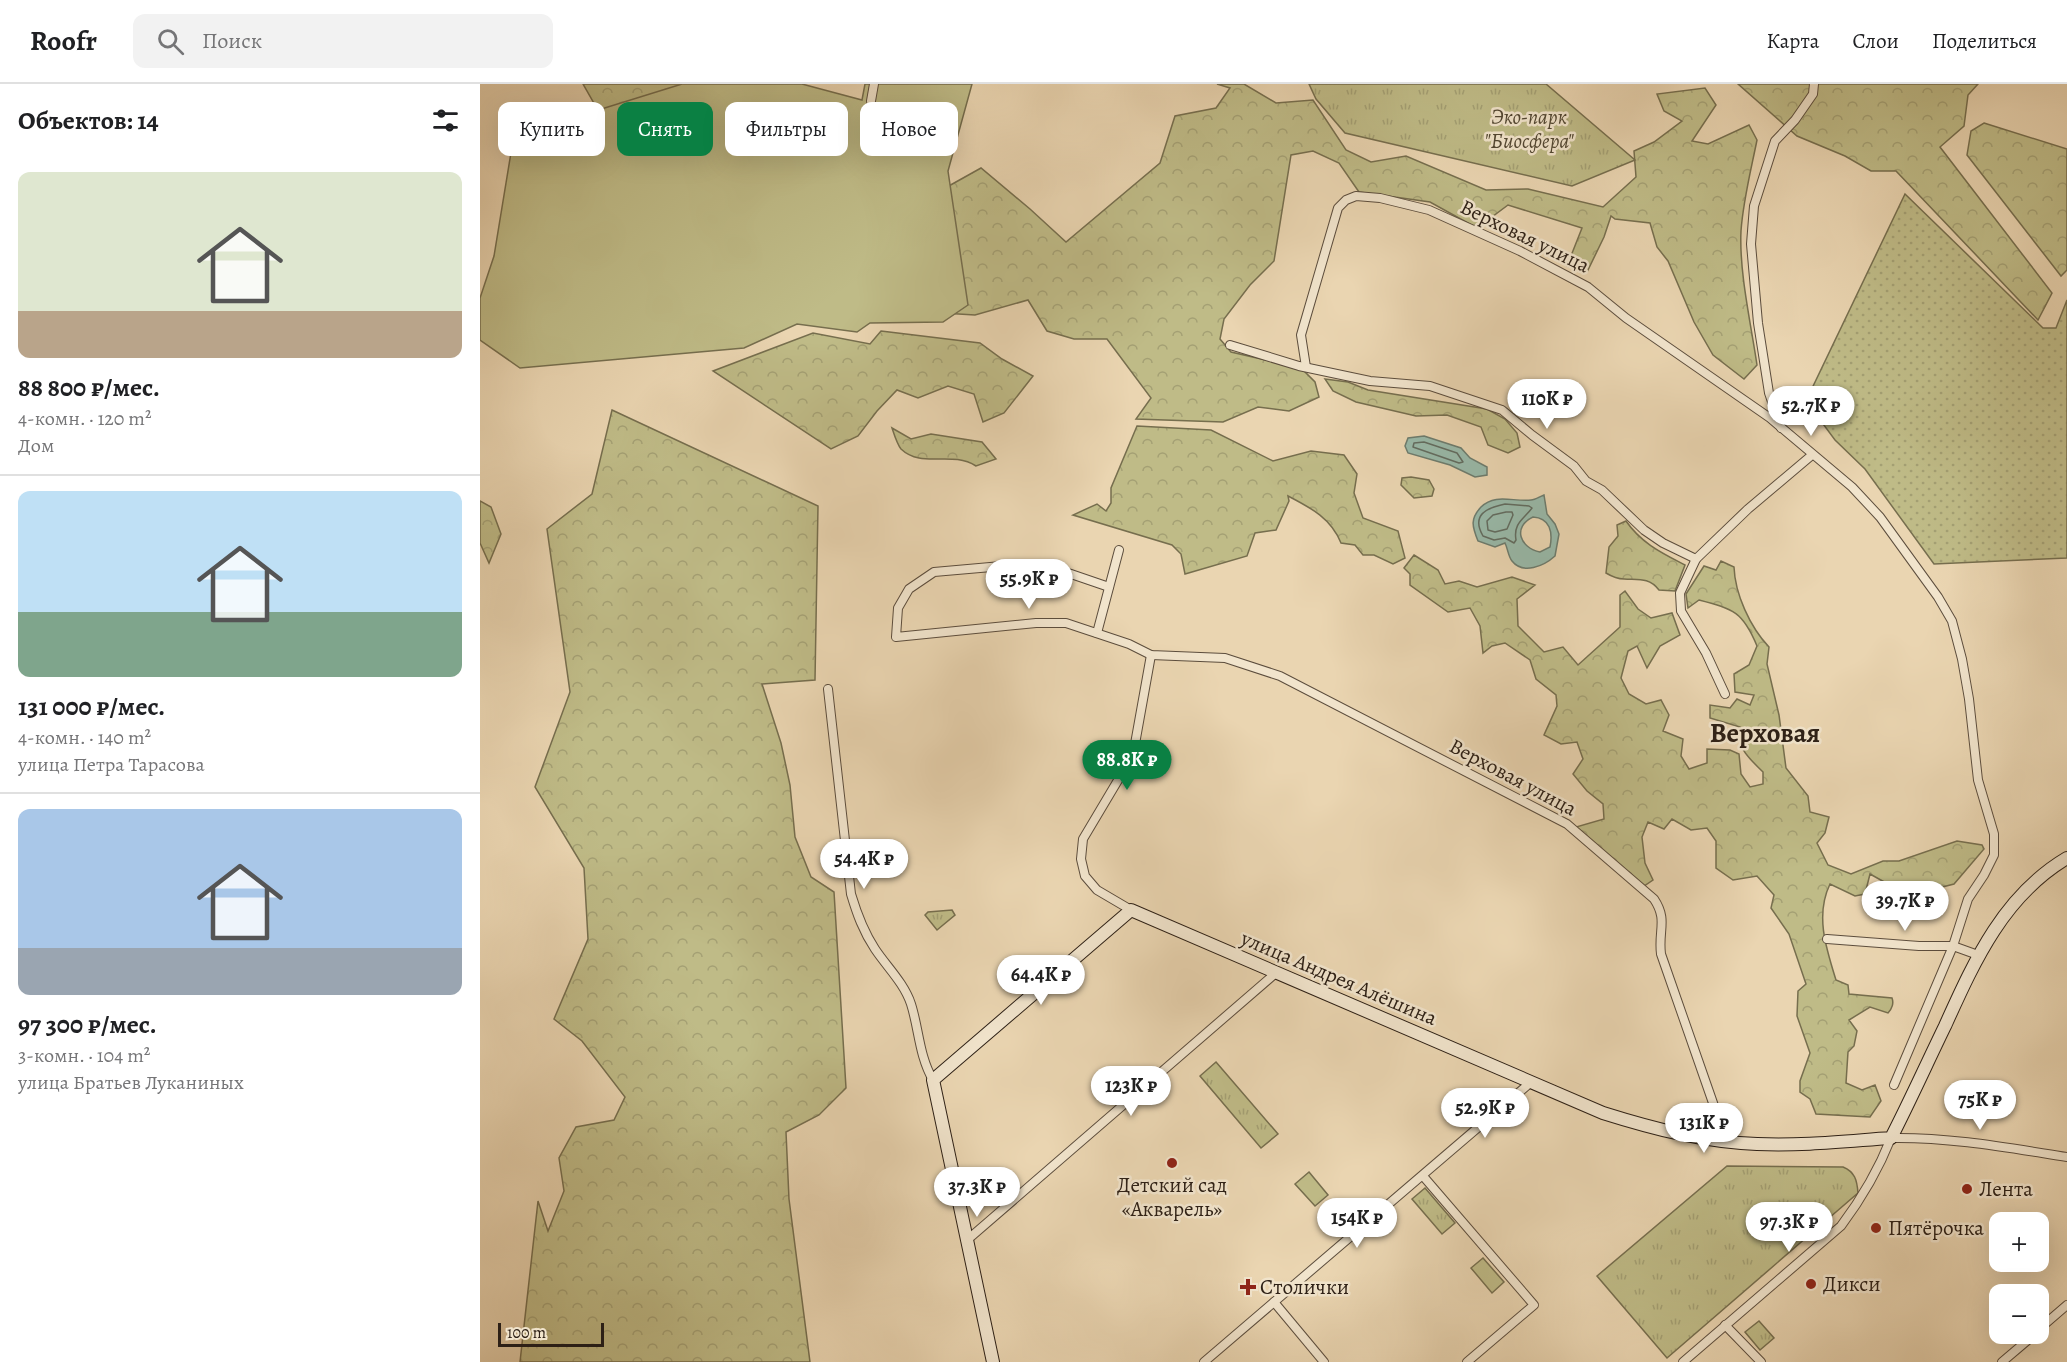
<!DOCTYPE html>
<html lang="ru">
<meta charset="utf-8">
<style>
body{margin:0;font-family:Alegreya,serif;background:#f2f2f2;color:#202124;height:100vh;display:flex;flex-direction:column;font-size:22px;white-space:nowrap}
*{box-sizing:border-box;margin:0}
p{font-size:20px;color:#757577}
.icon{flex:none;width:33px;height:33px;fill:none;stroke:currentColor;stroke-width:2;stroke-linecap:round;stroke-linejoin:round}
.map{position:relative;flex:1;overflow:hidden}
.panel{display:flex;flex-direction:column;background:#fff;width:480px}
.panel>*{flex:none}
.hud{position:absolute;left:18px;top:18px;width:570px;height:54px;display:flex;gap:12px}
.fabs{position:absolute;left:1509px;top:1128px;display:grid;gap:12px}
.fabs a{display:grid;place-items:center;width:60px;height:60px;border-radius:12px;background:#fff;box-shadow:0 6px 24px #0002;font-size:30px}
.scale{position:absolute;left:18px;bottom:15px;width:106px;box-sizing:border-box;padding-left:6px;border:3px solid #2d2016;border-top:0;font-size:16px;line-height:21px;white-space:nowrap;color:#2d2016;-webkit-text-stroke:4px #f1e4cc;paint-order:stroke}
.price{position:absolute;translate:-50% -51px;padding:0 14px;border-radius:21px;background:#fff;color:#222;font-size:20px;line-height:39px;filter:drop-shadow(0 2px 3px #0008)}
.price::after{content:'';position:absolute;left:50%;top:36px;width:18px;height:14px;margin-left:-9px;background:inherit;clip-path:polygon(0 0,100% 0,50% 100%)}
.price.current{background:#0b8043;color:#fff}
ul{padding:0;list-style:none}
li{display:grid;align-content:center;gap:12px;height:318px;padding:0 18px}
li+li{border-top:2px solid #e0e0e0}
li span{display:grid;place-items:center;height:186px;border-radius:12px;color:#555}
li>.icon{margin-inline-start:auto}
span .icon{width:108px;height:108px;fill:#fffc;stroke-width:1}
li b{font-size:26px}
h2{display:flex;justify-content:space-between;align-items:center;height:72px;padding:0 18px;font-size:26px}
.tag{padding:0 21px;border-radius:12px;background:#fff;box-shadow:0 6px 24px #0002;font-size:21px;line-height:54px}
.tag.current{background:#0b8043;color:#fff}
header{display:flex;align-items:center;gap:36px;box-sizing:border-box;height:84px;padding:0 30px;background:#fff;border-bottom:2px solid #e0e0e0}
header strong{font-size:28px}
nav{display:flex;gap:33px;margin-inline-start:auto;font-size:21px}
.search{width:420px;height:54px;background:#f2f2f2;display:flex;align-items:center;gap:15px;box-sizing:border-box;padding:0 21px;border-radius:12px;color:#757577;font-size:22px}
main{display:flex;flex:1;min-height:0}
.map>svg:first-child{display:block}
.grass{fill:url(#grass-dots);stroke:#766e4e;stroke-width:1.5}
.forest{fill:url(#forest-crowns);stroke:#766e4e;stroke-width:1.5}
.park{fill:url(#park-tufts);stroke:#766e4e;stroke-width:1.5}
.garden{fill:#bfbb87;stroke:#766e4e;stroke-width:1.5}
.water{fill:#98b9a9;stroke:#6d7c6e;stroke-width:1.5;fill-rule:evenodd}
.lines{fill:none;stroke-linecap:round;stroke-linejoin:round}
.shore{stroke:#626c60;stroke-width:1.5}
.street-casing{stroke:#5c4d3d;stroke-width:10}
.secondary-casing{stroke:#2d2016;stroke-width:14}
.street{stroke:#f1e4cc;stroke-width:8}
.secondary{stroke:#f1e4cc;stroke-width:12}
.poi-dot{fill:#8f2418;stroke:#f1e4cc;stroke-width:2}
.labels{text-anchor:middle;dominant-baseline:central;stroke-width:5;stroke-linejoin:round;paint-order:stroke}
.park-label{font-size:21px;font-style:italic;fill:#524732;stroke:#f1e4cc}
.street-label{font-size:21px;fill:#2d2016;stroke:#f1e4cc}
.poi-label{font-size:21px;fill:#2d2016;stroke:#f1e4cc;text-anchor:start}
.district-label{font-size:27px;font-weight:bold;fill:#2d2016;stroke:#f1e4cc}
</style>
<header>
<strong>Roofr</strong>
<div class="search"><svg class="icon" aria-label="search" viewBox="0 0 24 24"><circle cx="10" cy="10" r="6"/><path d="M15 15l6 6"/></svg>Поиск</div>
<nav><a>Карта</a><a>Слои</a><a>Поделиться</a></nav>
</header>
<main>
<section class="panel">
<h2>Объектов: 14<svg class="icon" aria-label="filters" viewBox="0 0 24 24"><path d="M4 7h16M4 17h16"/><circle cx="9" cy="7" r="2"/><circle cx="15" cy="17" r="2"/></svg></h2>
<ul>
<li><span style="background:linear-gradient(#dfe7d0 75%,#b9a48a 0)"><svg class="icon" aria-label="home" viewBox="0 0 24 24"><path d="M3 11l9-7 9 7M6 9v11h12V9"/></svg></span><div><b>88 800 ₽/мес.</b><p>4-комн. · 120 m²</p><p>Дом</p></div></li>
<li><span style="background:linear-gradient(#bfe0f5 65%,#7fa58c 0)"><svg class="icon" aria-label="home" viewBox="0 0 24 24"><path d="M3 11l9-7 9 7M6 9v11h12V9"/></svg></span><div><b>131 000 ₽/мес.</b><p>4-комн. · 140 m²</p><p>улица Петра Тарасова</p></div></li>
<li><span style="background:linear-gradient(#a9c7e8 75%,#9aa5b1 0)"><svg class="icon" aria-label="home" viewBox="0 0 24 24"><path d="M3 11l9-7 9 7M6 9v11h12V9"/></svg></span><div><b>97 300 ₽/мес.</b><p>3-комн. · 104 m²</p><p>улица Братьев Луканиных</p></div></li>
</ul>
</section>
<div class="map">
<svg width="1587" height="1278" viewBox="0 0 1587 1278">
<defs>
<pattern id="grass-dots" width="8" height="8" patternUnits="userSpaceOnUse" patternTransform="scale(1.5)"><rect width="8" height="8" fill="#bfbb87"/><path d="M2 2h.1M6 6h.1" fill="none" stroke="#a4a074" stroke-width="1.8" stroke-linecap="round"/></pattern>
<pattern id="forest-crowns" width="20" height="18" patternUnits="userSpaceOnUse" patternTransform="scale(1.5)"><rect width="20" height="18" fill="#bfbb87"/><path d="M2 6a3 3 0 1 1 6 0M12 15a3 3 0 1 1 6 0" fill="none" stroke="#a4a074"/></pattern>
<pattern id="park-tufts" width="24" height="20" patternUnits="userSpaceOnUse" patternTransform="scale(1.5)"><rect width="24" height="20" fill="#bfbb87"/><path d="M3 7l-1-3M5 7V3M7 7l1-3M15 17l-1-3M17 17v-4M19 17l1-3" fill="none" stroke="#a4a074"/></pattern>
</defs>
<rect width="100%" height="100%" fill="#ead5b1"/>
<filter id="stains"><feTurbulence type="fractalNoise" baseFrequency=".00333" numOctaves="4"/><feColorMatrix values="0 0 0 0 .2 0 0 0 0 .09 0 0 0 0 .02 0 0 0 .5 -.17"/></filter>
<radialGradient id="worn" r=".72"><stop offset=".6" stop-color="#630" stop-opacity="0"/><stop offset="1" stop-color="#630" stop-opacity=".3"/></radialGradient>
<path class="grass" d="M1425 110 1563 244H1576L1587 216V474L1454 480 1385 385 1355 356 1326 317Z"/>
<g class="forest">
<path d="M103 0H205L119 28Z"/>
<path d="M737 0H764L796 19 833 16 866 66 891 78 926 72 1006 106 1048 105 1123 123 1156 93 1154 67 1174 58 1202 37 1184 27 1177 10 1225 4 1236 21 1212 57 1228 60 1269 41 1277 56C1271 86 1263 117 1261 147 1259 188 1271 240 1277 281L1264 295 1233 271 1214 238 1188 177 1177 163 1170 139 1135 135 1131 132 1124 153 1107 188 1087 182 1102 144 1028 121 997 144 950 118 879 108 859 79 833 67 811 71 794 177 770 201 744 235 740 255 751 268 821 284 835 298 839 313 809 327 778 323 743 338 656 335 671 314 627 255H594L567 247 548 216 495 231 314 220 467 103 501 84 550 125 586 158 680 79 695 32 736 24 750 4Z"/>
<path d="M1258 0H1498L1488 11 1484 42 1460 63 1572 209 1558 236 1416 87H1391L1365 72 1317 52Z"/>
<path d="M1504 39 1587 65V186L1581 192 1487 71 1491 47Z"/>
<path d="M401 247 500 259 522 275 553 292 524 329 503 338 494 310 468 302 438 314 417 306 397 327 378 352 351 365 233 287 333 249 390 260Z"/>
<path d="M845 295 868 298 888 306 1007 325 1025 335 1037 349 1040 363 1028 369 1008 361 1001 343 967 331 936 332 876 318 853 307Z"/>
<path d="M132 326 338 422 335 596 282 600 301 659 310 701 315 753 331 793 354 808 366 1004 339 1031 306 1048 309 1115 330 1278H40L58 1117 68 1147 84 1107 79 1074 96 1043 134 1036 145 1013 102 957 74 935 108 855 104 784 55 703 90 608 67 445 112 410Z"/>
<path d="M657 342 731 346 793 377 831 367 864 371 877 390 874 409 883 434 918 447 925 474 913 480 894 471H883L875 461 861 459C851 434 831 424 808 412L809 417 796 446 775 449 767 472 705 490 701 470 692 461 593 431 617 420 626 427 631 419V404Z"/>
<path d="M412 344 431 355 451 350 502 358 516 375 496 382C471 366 442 385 421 365 417 360 414 350 412 344Z"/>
<path d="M931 393 949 396 954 405 952 412 934 414 921 401 922 394Z"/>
<path d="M0 417 11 423 21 450 9 479 0 459Z"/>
<path d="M1146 437C1161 459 1182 469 1205 481L1195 507 1179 506C1169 493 1158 496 1144 495 1138 495 1131 492 1126 489L1129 463 1138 452 1137 441Z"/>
<path d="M934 471 958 486 965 500 979 497 997 503 1032 493 1055 501 1037 515 1038 542 1064 568 1083 563 1098 581 1140 543V511L1145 507 1158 525 1171 534 1192 529 1200 551 1180 562 1167 584 1157 562 1148 567 1141 594 1149 610 1166 620 1181 616 1189 631 1183 647 1203 655 1201 672 1209 685 1227 679V665L1250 666 1259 670 1261 690 1270 703 1283 700V688C1269 674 1256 664 1260 643L1230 634V621L1250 624 1257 615 1270 621 1274 611 1255 608 1254 590 1269 581 1277 562C1263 528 1254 525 1219 516L1208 524 1206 510 1224 482 1236 486 1241 477 1254 483C1255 510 1270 543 1289 563L1287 580 1299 631 1306 684 1328 712 1330 728 1349 733 1345 749 1337 759 1348 781 1371 790 1403 777H1419L1477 757 1502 761 1504 765 1474 800 1443 808 1415 804 1390 790 1385 810 1375 812 1350 800C1335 831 1346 864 1356 896L1368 901 1369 910 1412 914C1414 919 1412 925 1408 929L1390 923 1369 936 1377 947 1374 962 1368 968 1366 999 1382 1006 1395 1001 1401 1017 1390 1033 1336 1030 1330 1015 1320 1008V997L1330 969 1317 932 1318 907 1326 900 1309 850 1291 824 1294 811 1277 792 1253 796 1236 784V757L1227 744 1211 746 1192 735 1184 745 1168 738 1162 753 1165 779 1173 796 1164 802 1096 743 1124 735 1123 720 1107 707 1093 690 1103 675 1097 658 1081 660 1064 651 1077 622 1076 611 1056 595 1050 576 1025 559 1012 562 1003 569 1000 542 990 524 968 528 930 501V490L924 484Z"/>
</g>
<g class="park">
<path d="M829 0H1066L1155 76 1092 102 865 49 836 15Z"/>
<path d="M472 826 475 831 457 846 445 831 448 828Z"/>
<path d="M736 978 798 1050 781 1064 720 992Z"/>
<path d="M1247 1082 1363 1083C1375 1088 1377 1096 1378 1109L1187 1274 1117 1192Z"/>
<path d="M945 1104 975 1139 962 1150 932 1115Z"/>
<path d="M1279 1237 1294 1254 1280 1266 1265 1248Z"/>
</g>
<g class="garden">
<path d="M202 0H322L382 16 385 0H492L468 87 488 221 463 238 390 239 377 248 317 240 264 264 40 284 0 256V214L14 172 38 26 115 27Z"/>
<path d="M829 1088 848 1111 835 1122 815 1100Z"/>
<path d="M1003 1174 1024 1198 1012 1209 991 1184Z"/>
</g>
<g class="water">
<path d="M944 352 981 364 990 374 1007 383V391L995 393 970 381 928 369 925 362 928 354Z"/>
<path d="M1064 411 1067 430 1075 440 1079 450 1075 472C1064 482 1043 491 1032 477 1028 472 1028 465 1025 459L1015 463 998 457C992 442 990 435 1001 423 1015 409 1033 418 1051 416 1055 416 1059 413 1064 411ZM1053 433C1070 434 1073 448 1070 463L1060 468C1040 464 1032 443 1053 433Z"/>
</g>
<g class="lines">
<g class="shore">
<path d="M944 358 977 369 983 378 979 379 933 363 934 359Z"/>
<path d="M1025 420 1049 422 1052 424C1044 435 1033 439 1036 456L1034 459 1025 454 1014 456 1003 452C991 431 1006 424 1025 420Z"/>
<path d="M1026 428H1032L1033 431 1027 445 1015 448 1008 446 1007 437 1013 431Z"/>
</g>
<defs>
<g id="street">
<path d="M391 17 394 0"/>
<path d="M750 261 819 282 890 297 950 302 1022 326 1052 351 1094 382 1106 397 1122 406 1164 446 1183 459 1216 475 1268 425 1332 371"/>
<path d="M826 283 821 251 858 124 866 116 876 112 900 114 949 126 1040 167 1108 203 1146 234 1290 334 1372 403 1400 433 1458 513 1472 537 1482 575 1489 615 1498 696 1514 750V771L1504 791 1488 815 1473 862 1414 1001"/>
<path d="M1301 344 1289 309 1278 239 1271 160 1274 122 1295 57 1315 36 1333 10 1334 0"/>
<path d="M1216 475 1200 509 1201 527 1226 569 1245 610"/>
<path d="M629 503 591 490 545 480 454 488 429 505 418 524 416 553 556 539H586L649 560 671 571 745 574 800 592 1087 740 1174 815C1188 836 1178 846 1181 870L1240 1039 1244 1057"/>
<path d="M617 549 639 466"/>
<path d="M348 605 371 810C377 830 383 847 395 865 407 883 424 899 431 920 439 945 439 972 453 996"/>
<path d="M651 826 617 806 605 792 601 775 603 755 653 671 671 571"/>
<path d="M1347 855 1439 862H1473L1498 871"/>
<path d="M943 1092 1054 1221 987 1278"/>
<path d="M486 1157 797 888"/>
<path d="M794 1218 844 1278"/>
<path d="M1245 1241 1281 1278"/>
<path d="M1558 1246 1587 1221"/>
<path d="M724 1278 1050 999"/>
<path d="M1203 1278 1361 1142C1382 1114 1398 1087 1411 1054 1470 1053 1529 1064 1587 1073"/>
<path d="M1522 1278 1555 1250"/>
</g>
<path id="secondary" d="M513 1278 453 996 651 826 1123 1029C1174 1045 1224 1058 1277 1060 1322 1062 1367 1057 1411 1054 1430 1017 1447 979 1465 942 1494 878 1523 812 1587 774"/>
</defs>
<use href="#street" class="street-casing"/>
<use href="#secondary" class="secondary-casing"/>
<use href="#street" class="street"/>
<use href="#secondary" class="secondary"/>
</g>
<g class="poi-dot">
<circle cx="692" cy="1079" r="6"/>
<circle cx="1487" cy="1105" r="6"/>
<circle cx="1396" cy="1144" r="6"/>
<circle cx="1331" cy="1200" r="6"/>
<path d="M765 1194h6v6h6v6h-6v6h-6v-6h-6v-6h6z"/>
</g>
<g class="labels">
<g class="park-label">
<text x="1049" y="33">Эко-парк<tspan x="1049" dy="24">"Биосфера"</tspan></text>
</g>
<g class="street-label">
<text transform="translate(1045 152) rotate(26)">Верховая улица</text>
<text transform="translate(1033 693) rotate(28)">Верховая улица</text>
<text transform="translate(859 894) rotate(23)">улица Андрея Алёшина</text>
</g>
<g class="poi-label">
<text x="692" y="1101" text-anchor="middle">Детский сад<tspan x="692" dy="24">«Акварель»</tspan></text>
<text x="1499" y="1105">Лента</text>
<text x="1408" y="1144">Пятёрочка</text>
<text x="1343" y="1200">Дикси</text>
<text x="780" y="1203">Столички</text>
</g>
<g class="district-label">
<text x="1285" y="649">Верховая</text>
</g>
</g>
<rect width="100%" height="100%" filter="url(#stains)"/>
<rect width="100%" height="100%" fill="url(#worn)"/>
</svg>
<div class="fabs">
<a>+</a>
<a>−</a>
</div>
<div class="scale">100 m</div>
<b class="price" style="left:1067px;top:346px">110K ₽</b>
<b class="price" style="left:1331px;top:353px">52.7K ₽</b>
<b class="price" style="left:549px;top:526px">55.9K ₽</b>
<b class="price current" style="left:647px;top:707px">88.8K ₽</b>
<b class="price" style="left:384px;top:806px">54.4K ₽</b>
<b class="price" style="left:1425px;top:848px">39.7K ₽</b>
<b class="price" style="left:561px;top:922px">64.4K ₽</b>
<b class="price" style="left:651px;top:1033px">123K ₽</b>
<b class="price" style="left:1500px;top:1047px">75K ₽</b>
<b class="price" style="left:1005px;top:1055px">52.9K ₽</b>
<b class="price" style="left:1224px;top:1070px">131K ₽</b>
<b class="price" style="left:497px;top:1134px">37.3K ₽</b>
<b class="price" style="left:877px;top:1165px">154K ₽</b>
<b class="price" style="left:1309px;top:1169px">97.3K ₽</b>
<div class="hud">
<a class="tag">Купить</a>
<a class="tag current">Снять</a>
<a class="tag">Фильтры</a>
<a class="tag">Новое</a>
</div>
</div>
</main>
